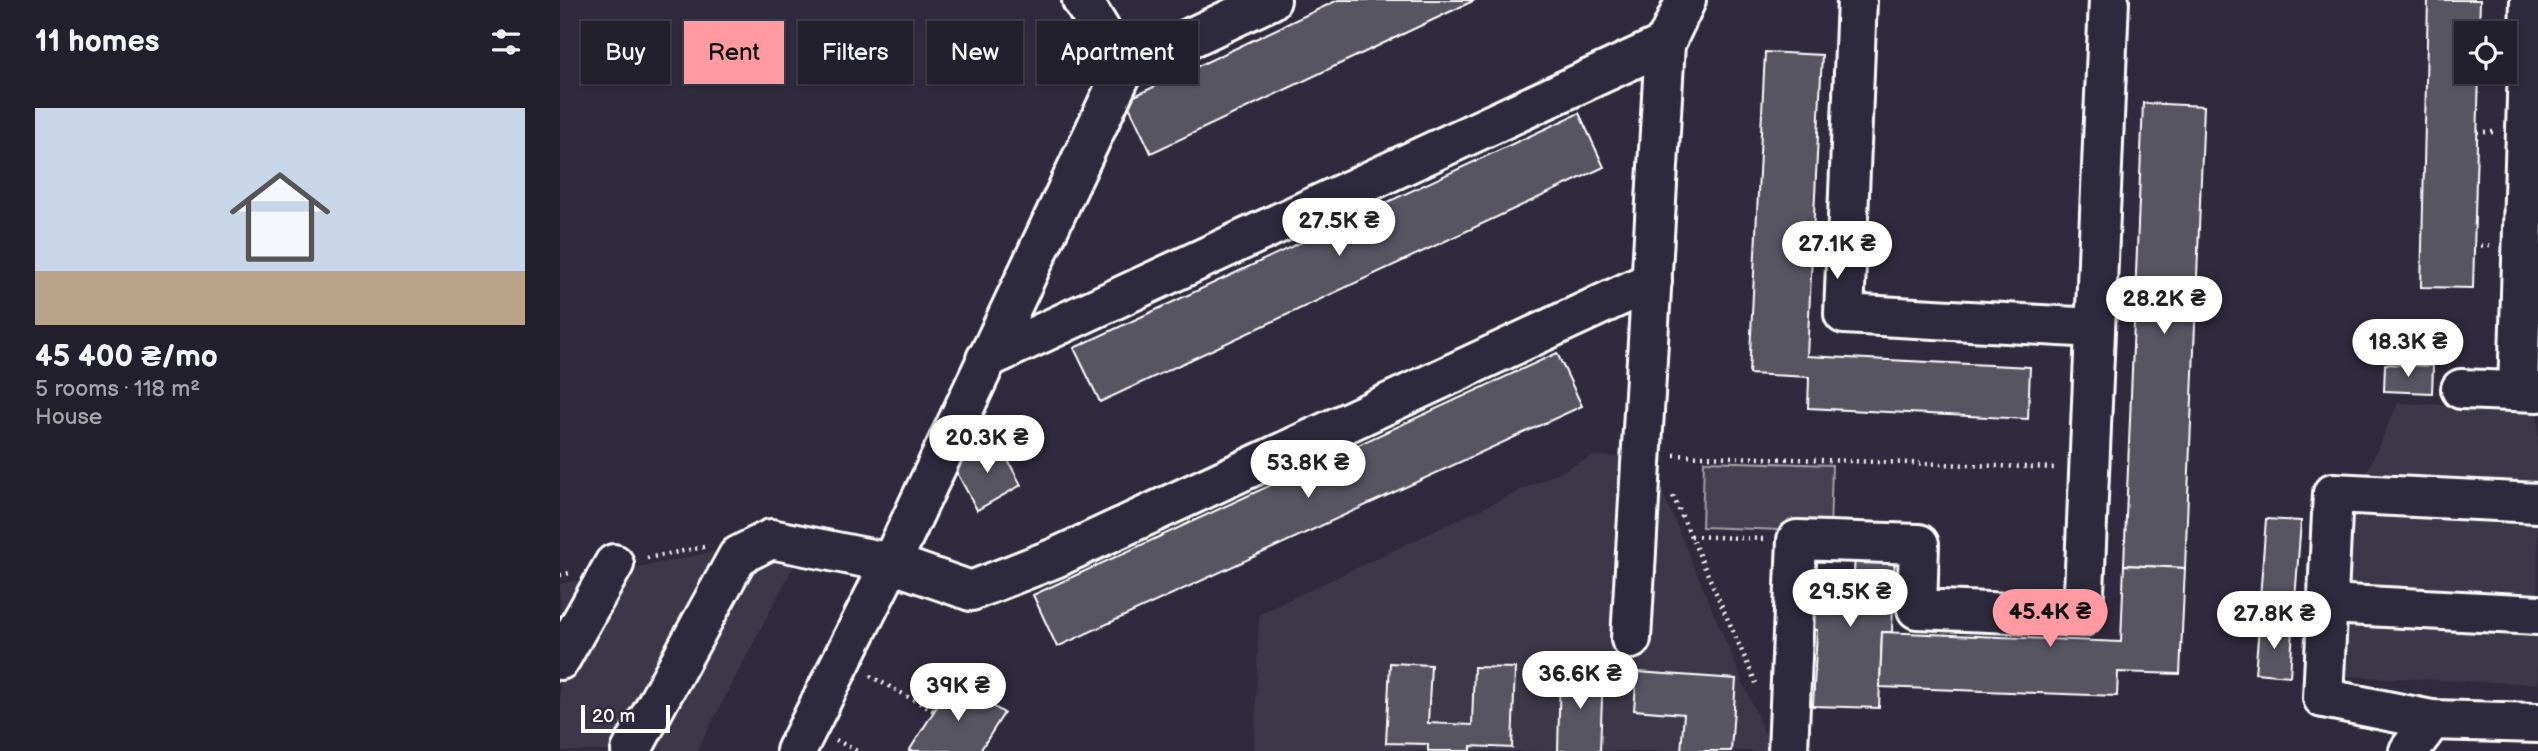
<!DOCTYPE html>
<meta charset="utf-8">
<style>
body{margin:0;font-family:"Balsamiq Sans",sans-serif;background:#2b2836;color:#f1f3f6;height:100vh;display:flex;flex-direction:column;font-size:26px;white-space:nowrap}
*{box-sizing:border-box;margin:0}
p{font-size:23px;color:#a3a3aa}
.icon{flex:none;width:38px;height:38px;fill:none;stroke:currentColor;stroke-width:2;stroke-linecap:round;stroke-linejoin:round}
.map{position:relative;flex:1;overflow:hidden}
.side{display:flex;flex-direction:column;background:#23202e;width:560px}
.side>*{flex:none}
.hud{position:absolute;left:21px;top:21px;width:665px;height:63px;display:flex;gap:14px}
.buttons{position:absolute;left:1894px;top:21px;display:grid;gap:14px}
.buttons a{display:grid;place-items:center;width:63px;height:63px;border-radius:0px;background:#23202e;box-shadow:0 2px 5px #0004,0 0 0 2px #403e4a;font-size:35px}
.scale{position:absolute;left:21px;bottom:18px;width:89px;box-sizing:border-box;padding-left:7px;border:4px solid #fff;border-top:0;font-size:19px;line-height:24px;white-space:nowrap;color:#fff;-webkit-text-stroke:5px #2f2a3d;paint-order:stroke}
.price{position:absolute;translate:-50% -60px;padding:0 16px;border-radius:24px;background:#fff;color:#222;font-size:23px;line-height:46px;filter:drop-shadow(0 2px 4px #0008)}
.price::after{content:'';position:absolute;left:50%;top:42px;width:21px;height:16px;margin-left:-10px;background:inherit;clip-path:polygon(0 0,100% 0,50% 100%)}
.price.active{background:#ff9aa2;color:#111}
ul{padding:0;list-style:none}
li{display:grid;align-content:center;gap:14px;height:371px;padding:0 35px}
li+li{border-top:2px solid #403e4a}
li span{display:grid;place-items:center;height:217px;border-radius:0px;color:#555}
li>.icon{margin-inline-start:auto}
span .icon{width:126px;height:126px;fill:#fffc;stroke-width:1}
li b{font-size:30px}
h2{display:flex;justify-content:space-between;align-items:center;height:84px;padding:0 35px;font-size:30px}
.pill{padding:0 24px;border-radius:0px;background:#23202e;box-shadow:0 2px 5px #0004,0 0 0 2px #403e4a;font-size:24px;line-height:63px}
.pill.active{background:#ff9aa2;color:#111}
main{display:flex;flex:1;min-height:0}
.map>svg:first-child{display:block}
.built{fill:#3c3749}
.green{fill:#464152;stroke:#a2a0a8;stroke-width:2}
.building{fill:#595564;stroke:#fff;stroke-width:2}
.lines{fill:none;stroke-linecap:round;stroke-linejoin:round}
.minor-casing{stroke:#fff;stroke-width:44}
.path{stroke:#fff;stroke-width:4.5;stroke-dasharray:2 5;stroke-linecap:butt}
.minor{stroke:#2f2a3d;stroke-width:38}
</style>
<main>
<section class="side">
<h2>11 homes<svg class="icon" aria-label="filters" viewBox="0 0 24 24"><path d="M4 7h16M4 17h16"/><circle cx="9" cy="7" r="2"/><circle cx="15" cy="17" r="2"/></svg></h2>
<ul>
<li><span style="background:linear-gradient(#c9d6e8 75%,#b9a48a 0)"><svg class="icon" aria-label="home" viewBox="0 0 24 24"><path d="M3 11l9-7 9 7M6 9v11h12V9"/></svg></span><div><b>45 400 ₴/mo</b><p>5 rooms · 118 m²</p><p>House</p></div></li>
</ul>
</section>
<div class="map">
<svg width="1978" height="751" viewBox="0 0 1978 751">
<rect width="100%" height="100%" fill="#2f2a3d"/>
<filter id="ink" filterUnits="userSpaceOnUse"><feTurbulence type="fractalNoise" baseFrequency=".0143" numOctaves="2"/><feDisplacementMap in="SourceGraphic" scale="14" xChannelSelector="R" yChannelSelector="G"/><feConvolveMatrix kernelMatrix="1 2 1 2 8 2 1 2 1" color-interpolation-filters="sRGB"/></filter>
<g filter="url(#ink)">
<g class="built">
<path d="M1838 403 1978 409V684L1785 676 1794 501Z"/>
<path d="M1033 456 1088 458 1212 751H694L699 614Z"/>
<path d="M186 545 241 552 137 751H0V584Z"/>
</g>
<path class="green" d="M1144 461 1272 465 1270 532 1142 527Z"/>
<g class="building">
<path d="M778 0H915L591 153 566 100Z"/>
<path d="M1868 0H1920L1919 33H1906V72H1919L1913 288 1861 287Z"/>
<path d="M1205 52 1262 55 1247 356 1470 367 1468 419 1248 408 1249 377 1189 374Z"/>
<path d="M1583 103 1644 106 1625 568 1564 565Z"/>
<path d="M1019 113 1044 167 540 402 514 348Z"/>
<path d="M997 353 1022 406 497 647 473 595Z"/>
<path d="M1825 364 1873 366 1872 393 1824 391Z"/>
<path d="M438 441 461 485 417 510 393 465Z"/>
<path d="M1706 519 1741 521 1734 613 1699 611Z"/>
<path d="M1295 551 1335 552 1332 632H1322L1319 708 1253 706 1257 630H1240L1242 573 1294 575Z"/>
<path d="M1564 565 1625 568 1620 674 1558 672 1557 696 1320 687 1322 632 1561 642Z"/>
<path d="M1699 627 1733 629 1730 676 1695 673Z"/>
<path d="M830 663 871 665 868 723 912 725 914 667 955 668 952 748 911 746V751H868V744L826 743Z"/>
<path d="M1000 671 1043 672 1040 751H998Z"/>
<path d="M1077 672 1176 679 1171 751H1121L1124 714 1074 710Z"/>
<path d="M393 681 444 713 420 751H349Z"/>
</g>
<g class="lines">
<defs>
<g id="minor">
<path d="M522 0 564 69"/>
<path d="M1297 0 1284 314 1535 328"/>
<path d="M426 359 1105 44"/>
<path d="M1901 389 1978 392"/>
<path d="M1958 391 1970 0"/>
<path d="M1978 503 1773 493 1763 698 1872 720 1978 723"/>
<path d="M1768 604 1978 615"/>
<path d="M1071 639 1105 44 1126 0"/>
<path d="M0 660 54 564"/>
<path d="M71 751 178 556 211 539 331 563 411 591 495 558 1092 281"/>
<path d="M236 751 331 563 564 69 711 0"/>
<path d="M1228 751 1237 540 1359 544 1357 609 1523 616 1549 0"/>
<path d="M1849 751 1872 720"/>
</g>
</defs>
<use href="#minor" class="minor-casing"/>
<g class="path">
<path d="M1920 18 1936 19"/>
<path d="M1917 132H1934"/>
<path d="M1914 245 1931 246"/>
<path d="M1114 455 1497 468"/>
<path d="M1113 496 1196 683"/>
<path d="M1131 536 1204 539"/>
<path d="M87 558 144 547"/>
<path d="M0 575 10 573"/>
<path d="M310 676 374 711"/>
<path d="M276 740 297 751"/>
</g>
<use href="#minor" class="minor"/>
</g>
</g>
</svg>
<div class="buttons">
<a><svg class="icon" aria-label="locate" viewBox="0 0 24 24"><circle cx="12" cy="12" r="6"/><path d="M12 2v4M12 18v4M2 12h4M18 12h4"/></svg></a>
</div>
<div class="scale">20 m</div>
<b class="price" style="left:779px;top:258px">27.5K ₴</b>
<b class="price" style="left:1277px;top:281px">27.1K ₴</b>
<b class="price" style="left:1604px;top:336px">28.2K ₴</b>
<b class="price" style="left:1848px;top:379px">18.3K ₴</b>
<b class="price" style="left:427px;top:475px">20.3K ₴</b>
<b class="price" style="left:748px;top:500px">53.8K ₴</b>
<b class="price" style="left:1290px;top:629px">29.5K ₴</b>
<b class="price active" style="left:1490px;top:649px">45.4K ₴</b>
<b class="price" style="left:1714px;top:651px">27.8K ₴</b>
<b class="price" style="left:1020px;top:711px">36.6K ₴</b>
<b class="price" style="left:398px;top:723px">39K ₴</b>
<div class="hud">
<a class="pill">Buy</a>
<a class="pill active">Rent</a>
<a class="pill">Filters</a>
<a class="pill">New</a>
<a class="pill">Apartment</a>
</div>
</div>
</main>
